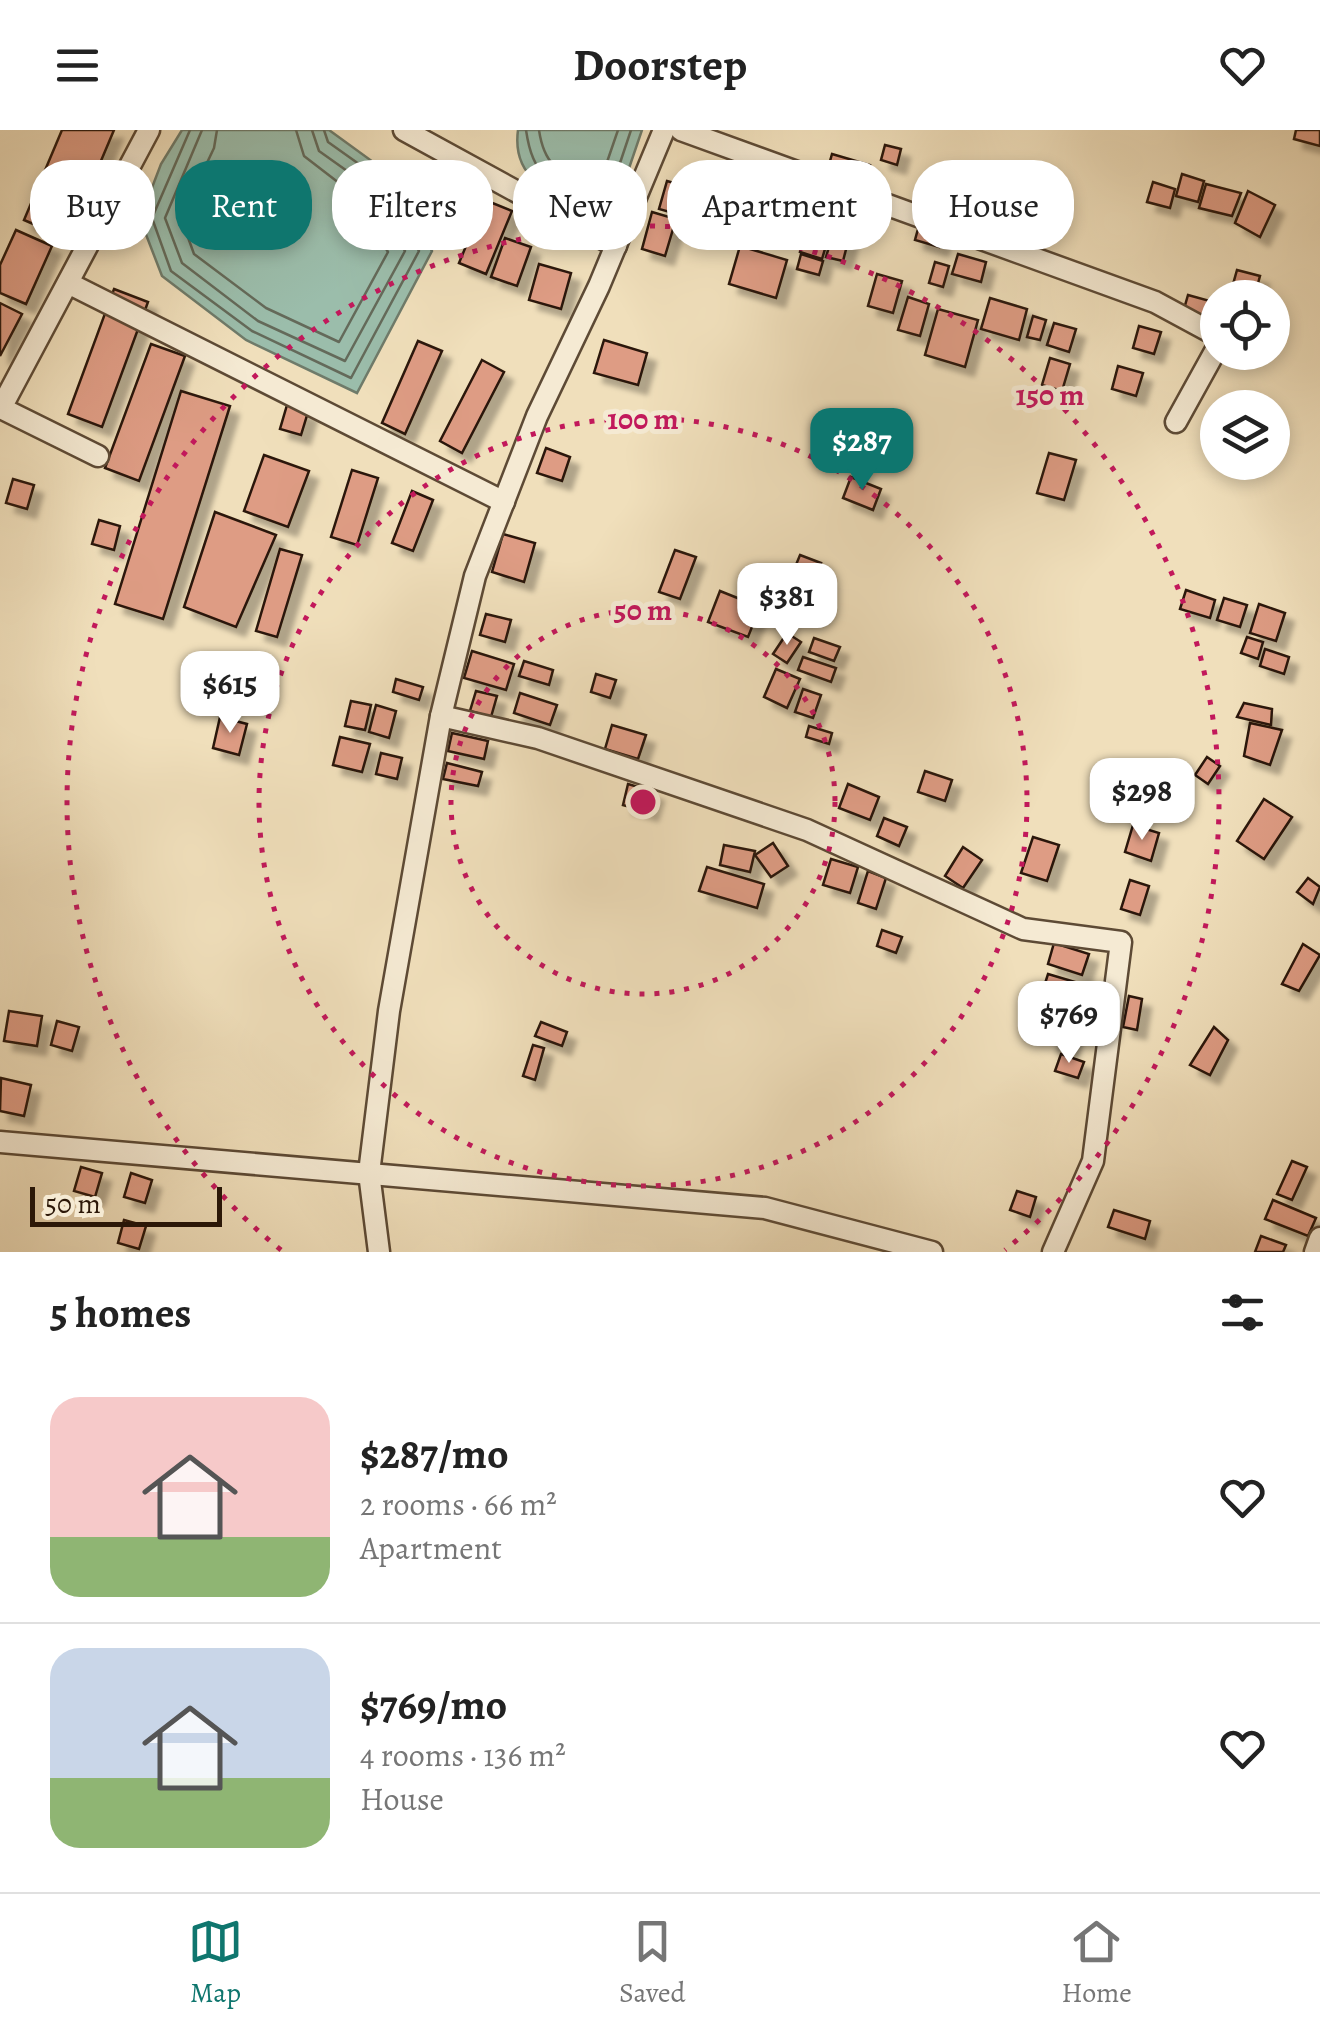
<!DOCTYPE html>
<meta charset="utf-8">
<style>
body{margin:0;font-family:Alegreya,serif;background:#f2f2f2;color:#222;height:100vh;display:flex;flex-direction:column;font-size:38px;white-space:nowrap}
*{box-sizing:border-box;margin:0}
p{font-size:32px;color:#767676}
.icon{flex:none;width:55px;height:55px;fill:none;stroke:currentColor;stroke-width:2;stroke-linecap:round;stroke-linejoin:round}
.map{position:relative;height:1122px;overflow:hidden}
.panel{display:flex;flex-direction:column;background:#fff;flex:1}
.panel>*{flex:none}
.hud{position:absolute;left:30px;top:30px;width:1260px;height:90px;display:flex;gap:20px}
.fabs{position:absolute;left:1200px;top:150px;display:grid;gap:20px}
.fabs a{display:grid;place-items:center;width:90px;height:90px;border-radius:50%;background:#fff;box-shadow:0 5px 15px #0003;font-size:50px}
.scale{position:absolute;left:30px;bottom:25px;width:192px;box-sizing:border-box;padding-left:10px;border:5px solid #2c1808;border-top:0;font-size:28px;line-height:35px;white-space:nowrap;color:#2c1808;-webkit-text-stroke:8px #f5ead3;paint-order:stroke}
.price{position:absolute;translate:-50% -85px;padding:0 22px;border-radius:20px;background:#fff;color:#222;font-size:32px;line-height:65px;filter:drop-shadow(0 2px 5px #0008)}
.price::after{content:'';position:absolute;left:50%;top:60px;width:30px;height:22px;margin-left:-15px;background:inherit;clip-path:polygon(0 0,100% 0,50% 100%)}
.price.on{background:#0f766e;color:#fff}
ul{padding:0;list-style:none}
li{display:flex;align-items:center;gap:30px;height:250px;padding:0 50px}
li+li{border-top:2px solid #e0e0e0}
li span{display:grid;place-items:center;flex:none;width:280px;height:200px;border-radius:30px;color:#555}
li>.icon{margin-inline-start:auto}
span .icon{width:120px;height:120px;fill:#fffc;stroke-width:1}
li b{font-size:42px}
h2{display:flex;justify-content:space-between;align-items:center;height:120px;padding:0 50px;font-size:42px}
.tag{padding:0 35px;border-radius:40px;background:#fff;box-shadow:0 5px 15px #0003;font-size:35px;line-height:90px}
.tag.on{background:#0f766e;color:#fff}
header{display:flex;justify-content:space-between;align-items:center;height:130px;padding:0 50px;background:#fff;font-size:45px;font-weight:600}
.menu{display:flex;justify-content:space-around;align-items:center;height:140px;border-top:2px solid #e0e0e0;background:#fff;font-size:28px;color:#767676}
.menu a{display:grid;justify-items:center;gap:5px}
.menu .on{color:#0f766e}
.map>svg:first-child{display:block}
.water{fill:#9bbdab;stroke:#6f7b6a;stroke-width:2.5}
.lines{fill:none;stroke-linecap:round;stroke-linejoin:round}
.shore{stroke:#646a5a;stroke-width:2.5}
.building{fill:#de9c84;stroke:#2c1808;stroke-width:2.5;filter:url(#shadow)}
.street-casing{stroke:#5d4a35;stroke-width:25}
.street{stroke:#f5ead3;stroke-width:20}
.ring{fill:none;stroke:#c2185b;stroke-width:5;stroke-dasharray:5 10}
.centre{fill:#c2185b;stroke:#f5ead3;stroke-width:5}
.ring-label{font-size:30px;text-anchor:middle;font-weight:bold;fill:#c2185b;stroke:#f5ead3;stroke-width:10;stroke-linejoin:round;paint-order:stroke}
</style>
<header><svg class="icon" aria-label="menu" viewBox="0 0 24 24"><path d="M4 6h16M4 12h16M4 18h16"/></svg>Doorstep<svg class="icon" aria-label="heart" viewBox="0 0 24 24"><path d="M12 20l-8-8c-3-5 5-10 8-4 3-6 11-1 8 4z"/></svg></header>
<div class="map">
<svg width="1320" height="1122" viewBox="0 0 1320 1122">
<defs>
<filter id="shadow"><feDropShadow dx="9" dy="9" stdDeviation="2.5" flood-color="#0004"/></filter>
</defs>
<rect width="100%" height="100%" fill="#f0dfbb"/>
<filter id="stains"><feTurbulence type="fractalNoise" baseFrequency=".002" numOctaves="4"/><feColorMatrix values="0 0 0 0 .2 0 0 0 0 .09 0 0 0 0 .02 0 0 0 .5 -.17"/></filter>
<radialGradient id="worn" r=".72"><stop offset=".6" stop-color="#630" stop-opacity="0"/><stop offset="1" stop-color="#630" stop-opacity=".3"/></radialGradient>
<g class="water">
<path d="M182 0H329L380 37 432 121 357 263 246 210 162 146 140 89 161 34Z"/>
<path d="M518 0H642L626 47 596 80C556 65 511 53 518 0Z"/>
</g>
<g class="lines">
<g class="shore">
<path d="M190 0 152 88 171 141 252 201 351 248 419 121 373 44 328 12 324 0"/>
<path d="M202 0 165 88 182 133 258 191 345 231 405 121 364 53 319 21 312 0"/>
<path d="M217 0 214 18 181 88 194 124 266 178 339 212 388 122 352 63 304 26 296 0"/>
<path d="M526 0C533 47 549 53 592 67L617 42 631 0"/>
<path d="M539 0C544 34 557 42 588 53L606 35 618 0"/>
</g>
</g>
<g class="building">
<path d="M62 0H114L68 109 24 90Z"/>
<path d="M1296 0H1320V16L1294 9Z"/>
<path d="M885 15 901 19 897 35 881 30Z"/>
<path d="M832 24 870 35 863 60 825 49Z"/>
<path d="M783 35 815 44 804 82 772 73Z"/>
<path d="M1182 44 1204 51 1198 72 1176 66Z"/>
<path d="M667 51 702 61 694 89 659 79Z"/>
<path d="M1153 52 1175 59 1170 78 1147 72Z"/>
<path d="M817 54 845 62 838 85 811 77Z"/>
<path d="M1206 54 1241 63 1232 86 1199 78Z"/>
<path d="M1248 61 1275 75 1260 107 1235 93Z"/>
<path d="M706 63 741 73 731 106 696 96Z"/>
<path d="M485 70 512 81 486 144 459 133Z"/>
<path d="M652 82 676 89 665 126 642 119Z"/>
<path d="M811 86 833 92 822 129 800 122Z"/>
<path d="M921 88 946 95 939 117 915 110Z"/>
<path d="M16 100 52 116 26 174 0 163V135Z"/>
<path d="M834 100 850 104 843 131 826 127Z"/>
<path d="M505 108 531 117 517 156 491 147Z"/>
<path d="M740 116 787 130 776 168 729 154Z"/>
<path d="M801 124 823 131 819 145 797 139Z"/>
<path d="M958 124 986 132 981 152 952 144Z"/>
<path d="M935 132 949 136 943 157 929 153Z"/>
<path d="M539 134 571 143 561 179 529 170Z"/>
<path d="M1237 140 1260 146 1254 168 1230 165Z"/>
<path d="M877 144 902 151 893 183 868 176Z"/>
<path d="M114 159 148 172 102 297 68 284Z"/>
<path d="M1188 165 1210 171 1204 192 1182 186Z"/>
<path d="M908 167 929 174 920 206 898 200Z"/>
<path d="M990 168 1027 179 1019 210 981 199Z"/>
<path d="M0 173 22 184 0 226Z"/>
<path d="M938 179 978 190 965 237 925 225Z"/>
<path d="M1033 186 1046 190 1040 210 1027 207Z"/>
<path d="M1054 193 1076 199 1069 222 1047 215Z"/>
<path d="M1139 196 1161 202 1154 224 1133 218Z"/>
<path d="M604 210 647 223 638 255 594 243Z"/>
<path d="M418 211 442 221 405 304 382 293Z"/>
<path d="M151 214 185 226 139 351 105 338Z"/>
<path d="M1050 228 1070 234 1062 261 1042 255Z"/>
<path d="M482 230 504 242 462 323 440 311Z"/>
<path d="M1118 236 1143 243 1136 266 1112 259Z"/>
<path d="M181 261 230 276 163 489 115 474Z"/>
<path d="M287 275 308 282 301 305 280 299Z"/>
<path d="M546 318 570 327 562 351 537 343Z"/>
<path d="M1049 323 1076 330 1064 370 1037 363Z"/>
<path d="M264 325 309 341 288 397 244 381Z"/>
<path d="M352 340 378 348 357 415 331 407Z"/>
<path d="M851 347 881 359 873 380 843 368Z"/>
<path d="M13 349 34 355 27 379 6 373Z"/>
<path d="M412 361 433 370 413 421 392 413Z"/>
<path d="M215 382 276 405 236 497 184 477Z"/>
<path d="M99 390 120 396 114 420 92 414Z"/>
<path d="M503 404 535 413 524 452 492 442Z"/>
<path d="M280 419 302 425 277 507 256 501Z"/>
<path d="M675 420 696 427 680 469 659 462Z"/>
<path d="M800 425 821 433 811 455 791 447Z"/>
<path d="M783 455 806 466 797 485 774 474Z"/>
<path d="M1186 460 1215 470 1210 488 1180 479Z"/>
<path d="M720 461 760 477 748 507 708 492Z"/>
<path d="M1224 468 1247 475 1240 497 1217 490Z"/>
<path d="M1259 474 1285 483 1276 511 1250 503Z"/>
<path d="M486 484 511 490 505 512 480 505Z"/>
<path d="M787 503 801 512 787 533 773 524Z"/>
<path d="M1247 507 1263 512 1258 529 1241 523Z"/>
<path d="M814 508 840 517 834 531 809 522Z"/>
<path d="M1265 519 1289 527 1284 544 1260 536Z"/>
<path d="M472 521 514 534 506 560 464 548Z"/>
<path d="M803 527 836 538 831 552 798 540Z"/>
<path d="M524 531 553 540 549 555 519 546Z"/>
<path d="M776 539 800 549 787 578 764 567Z"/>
<path d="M596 544 616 550 610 568 591 562Z"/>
<path d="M396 549 423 557 419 570 393 562Z"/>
<path d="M803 559 821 565 813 588 795 582Z"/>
<path d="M476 561 497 566 491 587 470 581Z"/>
<path d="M520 563 557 575 550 595 514 583Z"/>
<path d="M351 571 371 575 365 600 345 596Z"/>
<path d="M1244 573 1272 579 1271 595 1237 587Z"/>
<path d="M376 575 396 581 389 608 369 602Z"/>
<path d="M220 587 247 594 239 625 213 618Z"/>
<path d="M1250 593 1282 600 1270 635 1244 626Z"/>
<path d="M612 595 646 605 638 629 605 619Z"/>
<path d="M809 596 832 603 829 614 806 607Z"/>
<path d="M452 603 488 611 484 629 448 621Z"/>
<path d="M340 607 370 614 362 642 333 635Z"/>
<path d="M381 623 402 628 397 649 376 644Z"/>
<path d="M1207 627 1220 636 1208 654 1195 645Z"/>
<path d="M447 633 482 642 478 656 443 649Z"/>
<path d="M925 641 952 650 945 671 918 662Z"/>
<path d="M628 654 655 662 649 682 623 675Z"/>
<path d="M848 654 879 667 870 690 839 678Z"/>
<path d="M1264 669 1292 687 1264 729 1237 711Z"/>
<path d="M884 688 907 697 899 716 877 706Z"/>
<path d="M1133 695 1159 703 1151 731 1125 722Z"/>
<path d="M1033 707 1059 715 1047 751 1021 743Z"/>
<path d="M773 713 788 736 771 747 755 725Z"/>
<path d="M724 715 755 721 750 742 720 735Z"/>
<path d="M963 717 982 730 963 758 945 746Z"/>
<path d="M831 729 858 737 850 763 823 755Z"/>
<path d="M707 737 764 754 757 778 699 761Z"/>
<path d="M868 741 886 748 876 779 858 773Z"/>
<path d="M1308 748 1320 757 1313 774 1297 762Z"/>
<path d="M1130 750 1149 756 1140 785 1121 779Z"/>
<path d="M882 800 902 807 896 823 877 816Z"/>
<path d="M1054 813 1089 824 1082 845 1048 834Z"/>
<path d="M1303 814 1320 825 1299 861 1282 854Z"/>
<path d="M1048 844 1082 854 1076 873 1042 863Z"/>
<path d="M1129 866 1142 869 1137 900 1123 897Z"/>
<path d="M1059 876 1080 883 1069 918 1048 912Z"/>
<path d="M9 881 42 886 37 916 4 911Z"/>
<path d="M57 891 79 897 72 921 51 915Z"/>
<path d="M541 892 567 902 562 916 535 906Z"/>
<path d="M1214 897 1228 910 1210 945 1190 935Z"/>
<path d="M533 915 544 918 535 950 523 946Z"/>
<path d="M1061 924 1084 932 1078 948 1055 941Z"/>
<path d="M1 948 31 955 24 986 0 981Z"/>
<path d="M1292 1031 1307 1037 1292 1070 1277 1064Z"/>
<path d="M81 1037 102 1043 95 1067 74 1061Z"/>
<path d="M131 1043 152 1050 145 1073 124 1067Z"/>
<path d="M1017 1061 1036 1067 1030 1087 1010 1080Z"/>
<path d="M1273 1070 1316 1088 1308 1106 1265 1089Z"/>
<path d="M1114 1080 1150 1091 1145 1109 1108 1097Z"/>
<path d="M124 1090 146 1096 139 1119 118 1113Z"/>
<path d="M1261 1106 1286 1115 1283 1122H1255Z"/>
</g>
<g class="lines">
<defs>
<g id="street">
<path d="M404 0 616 116"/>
<path d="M681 0 1155 172 1218 206"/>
<path d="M68 153 504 372"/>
<path d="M1176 292 1218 216"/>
<path d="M98 326 1 278 149 0"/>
<path d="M441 586 538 608 807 700 1023 799 1121 812 1093 1031 1053 1122"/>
<path d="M0 1012 765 1078 932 1122"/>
<path d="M379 1122 369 1043 389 881 441 586 475 446 537 286 599 156 664 0"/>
<path d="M1315 1122 1320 1108"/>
</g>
</defs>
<use href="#street" class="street-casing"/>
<use href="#street" class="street"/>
</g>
<g class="ring">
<circle cx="643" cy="672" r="192"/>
<circle cx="643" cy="672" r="384"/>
<path d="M281 1120A576 576 0 1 1 1005 1120"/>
</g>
<circle cx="643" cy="672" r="15" class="centre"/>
<g class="ring-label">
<text x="1050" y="275">150 m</text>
<text x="643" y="299">100 m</text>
<text x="643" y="490">50 m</text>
</g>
<rect width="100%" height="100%" filter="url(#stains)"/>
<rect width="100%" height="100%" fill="url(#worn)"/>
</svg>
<div class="fabs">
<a><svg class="icon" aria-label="locate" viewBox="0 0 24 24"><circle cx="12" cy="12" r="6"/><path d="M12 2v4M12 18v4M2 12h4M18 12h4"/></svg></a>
<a><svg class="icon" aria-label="layers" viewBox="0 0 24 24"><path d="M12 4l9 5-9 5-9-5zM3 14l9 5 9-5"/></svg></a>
</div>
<div class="scale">50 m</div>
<b class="price on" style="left:862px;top:363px">$287</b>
<b class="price" style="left:787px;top:518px">$381</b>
<b class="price" style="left:230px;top:606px">$615</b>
<b class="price" style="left:1142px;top:713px">$298</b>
<b class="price" style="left:1069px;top:936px">$769</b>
<div class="hud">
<a class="tag">Buy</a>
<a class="tag on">Rent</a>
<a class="tag">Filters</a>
<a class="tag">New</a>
<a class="tag">Apartment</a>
<a class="tag">House</a>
</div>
</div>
<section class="panel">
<h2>5 homes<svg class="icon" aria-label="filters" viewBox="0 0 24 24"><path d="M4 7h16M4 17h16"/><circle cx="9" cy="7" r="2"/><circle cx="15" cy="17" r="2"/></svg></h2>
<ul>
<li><span style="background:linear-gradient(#f6c9c9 70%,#8fb573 0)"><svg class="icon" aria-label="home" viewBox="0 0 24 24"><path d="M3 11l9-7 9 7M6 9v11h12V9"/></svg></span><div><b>$287/mo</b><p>2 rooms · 66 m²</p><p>Apartment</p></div><svg class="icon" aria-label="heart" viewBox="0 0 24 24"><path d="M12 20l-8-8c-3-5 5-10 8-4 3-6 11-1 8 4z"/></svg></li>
<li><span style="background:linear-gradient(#c9d6e8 65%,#8fb573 0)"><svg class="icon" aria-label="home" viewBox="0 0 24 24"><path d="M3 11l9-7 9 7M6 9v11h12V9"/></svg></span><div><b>$769/mo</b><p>4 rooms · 136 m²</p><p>House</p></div><svg class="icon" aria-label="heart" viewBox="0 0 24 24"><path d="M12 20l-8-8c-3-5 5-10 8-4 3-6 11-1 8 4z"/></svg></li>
</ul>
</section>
<nav class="menu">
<a class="on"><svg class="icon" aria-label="map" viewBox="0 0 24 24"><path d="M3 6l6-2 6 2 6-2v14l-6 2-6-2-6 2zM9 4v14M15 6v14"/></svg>Map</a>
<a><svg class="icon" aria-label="saved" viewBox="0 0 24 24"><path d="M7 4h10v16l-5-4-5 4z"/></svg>Saved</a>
<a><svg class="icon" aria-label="home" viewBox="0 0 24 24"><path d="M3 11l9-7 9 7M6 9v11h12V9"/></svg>Home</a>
</nav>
